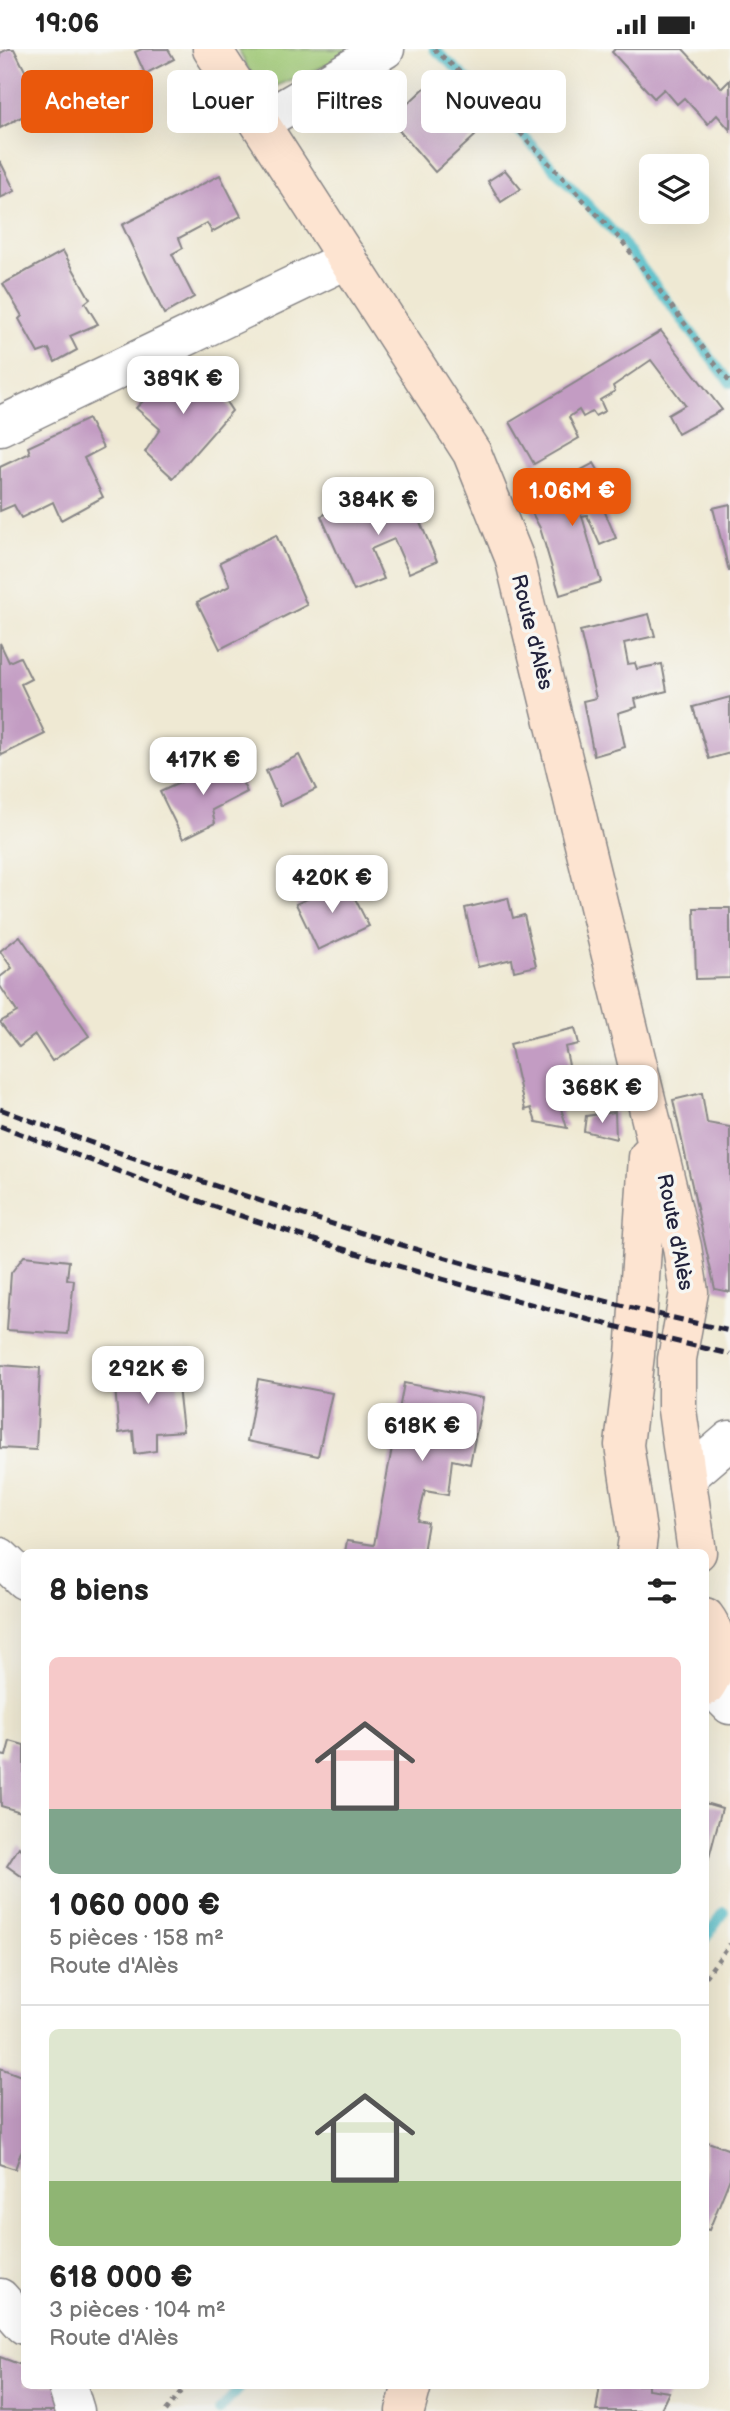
<!DOCTYPE html>
<html lang="fr">
<meta charset="utf-8">
<style>
body{margin:0;font-family:"Balsamiq Sans",sans-serif;background:#f6f6f6;color:#222;height:100vh;display:flex;flex-direction:column;font-size:26px;white-space:nowrap}
*{box-sizing:border-box;margin:0}
p{font-size:23px;color:#767676}
.icon{flex:none;width:38px;height:38px;fill:none;stroke:currentColor;stroke-width:2;stroke-linecap:round;stroke-linejoin:round}
.map{position:relative;flex:1;overflow:hidden}
.drawer{position:absolute;left:21px;top:1500px;width:688px;height:840px;display:flex;flex-direction:column;background:#fff;border-radius:10px;box-shadow:0 7px 28px #0002}
.drawer>*{flex:none}
.hud{position:absolute;left:21px;top:21px;width:690px;height:63px;display:flex;gap:14px}
.fabs{position:absolute;left:639px;top:105px;display:grid;gap:14px}
.fabs a{display:grid;place-items:center;width:70px;height:70px;border-radius:10px;background:#fff;box-shadow:0 7px 28px #0002;font-size:35px}
.price{position:absolute;translate:-50% -60px;padding:0 16px;border-radius:14px;background:#fff;color:#222;font-size:23px;line-height:46px;filter:drop-shadow(0 2px 4px #0008)}
.price::after{content:'';position:absolute;left:50%;top:42px;width:21px;height:16px;margin-left:-10px;background:inherit;clip-path:polygon(0 0,100% 0,50% 100%)}
.price.on{background:#ea580c;color:#fff}
ul{padding:0;list-style:none}
li{display:grid;align-content:center;gap:14px;height:371px;padding:0 28px}
li+li{border-top:2px solid #e0e0e0}
li span{display:grid;place-items:center;height:217px;border-radius:10px;color:#555}
li>.icon{margin-inline-start:auto}
span .icon{width:126px;height:126px;fill:#fffc;stroke-width:1}
li b{font-size:30px}
h2{display:flex;justify-content:space-between;align-items:center;height:84px;padding:0 28px;font-size:30px}
.pill{padding:0 24px;border-radius:10px;background:#fff;box-shadow:0 7px 28px #0002;font-size:24px;line-height:63px}
.pill.on{background:#ea580c;color:#fff}
.status{display:flex;justify-content:space-between;align-items:center;height:49px;padding:0 35px;background:#fff;direction:ltr}
.status svg{height:19px;fill:currentColor}
.map>svg:first-child{display:block}
.green{fill:#9fc874;stroke:#607558;stroke-width:2}
.lines{fill:none;stroke-linecap:round;stroke-linejoin:round}
.stream{stroke:#4fbcc7;stroke-width:10}
.building{fill:#c39cc3}
.minor-casing{stroke:#888687;stroke-width:41}
.tertiary-casing{stroke:#888687;stroke-width:41}
.secondary-casing{stroke:#888687;stroke-width:41}
.path{stroke:#888687;stroke-width:4.5;stroke-dasharray:5 5;stroke-linecap:butt}
.minor{stroke:#fff;stroke-width:38}
.tertiary{stroke:#fff;stroke-width:38}
.secondary{stroke:#fde4d1;stroke-width:38}
.rail{stroke:#22223b;stroke-width:5;stroke-dasharray:10 5;stroke-linecap:butt}
.labels{text-anchor:middle;dominant-baseline:central;stroke-width:7;stroke-linejoin:round;paint-order:stroke}
.street-label{font-size:21px;fill:#22223b;stroke:#f6f6f2}
</style>
<div class="status"><b>19:06</b><svg viewBox="0 0 49 12"><path d="M0 12V9h3v3zM5 12V6h3v6zM10 12V3h3v9zM15 12V0h3v12zM26 1h20v11H26zM47 4h2v5h-2z"/></svg></div>
<div class="map">
<svg width="730" height="2362" viewBox="0 0 730 2362">
<rect width="100%" height="100%" fill="#f6f6f2"/>
<filter id="ink" filterUnits="userSpaceOnUse"><feTurbulence type="fractalNoise" baseFrequency=".0143" numOctaves="2"/><feDisplacementMap in="SourceGraphic" scale="14" xChannelSelector="R" yChannelSelector="G"/><feConvolveMatrix kernelMatrix="1 2 1 2 8 2 1 2 1" color-interpolation-filters="sRGB"/></filter>
<filter id="wash" filterUnits="userSpaceOnUse"><feTurbulence type="fractalNoise" baseFrequency=".00686" numOctaves="4" result="noise"/><feDisplacementMap in="SourceGraphic" scale="28" xChannelSelector="R" yChannelSelector="G"/><feGaussianBlur stdDeviation="1.57" result="paint"/><feColorMatrix in="noise" values="0 0 0 0 0 0 0 0 0 0 0 0 0 0 0 0 0 1.4 0 .05"/><feComposite in="paint" operator="in"/></filter>
<g filter="url(#wash)">
<rect width="100%" height="100%" fill="#efe9d3"/>
<path class="green" d="M238 0H363L365 1 271 39 249 22Z"/>
<g class="lines">
<g class="stream">
<path d="M434 0 482 43 621 191 730 334"/>
<path d="M705 1890 724 1863"/>
<path d="M219 2362 242 2336"/>
</g>
</g>
<g id="blocks">
<g class="building">
<path d="M8 0H14L43 57 0 79V4Z"/>
<path d="M142 0H168L174 10 145 25 135 3Z"/>
<path d="M615 0H683L708 27 709 25 722 39 730 31V81L717 66 708 75 684 49 677 55 664 40 654 49 612 3Z"/>
<path d="M429 35 475 87 435 123 390 71Z"/>
<path d="M0 112 15 142 0 149Z"/>
<path d="M505 121 521 140 501 153 488 132Z"/>
<path d="M220 126 241 167 212 183 207 174 179 189 183 199 172 205 194 248 164 265 122 176Z"/>
<path d="M63 202 90 250 85 254 98 275 70 287 77 301 55 313 49 300 38 304 19 270 22 267 3 235Z"/>
<path d="M661 282 722 361 678 385 668 366 685 356 651 311 613 337 615 342 600 351 605 362 595 367 592 363 583 368 579 361 569 368 579 389 534 415 510 373Z"/>
<path d="M200 313 232 362 173 429 145 403 160 380 136 359 179 316 188 325Z"/>
<path d="M88 370 103 399 84 409 103 448 61 471 53 453 21 469 14 456 0 462V418L30 404 28 398Z"/>
<path d="M594 414 602 428 592 433 616 489 600 496 587 466 582 467 601 533 560 546 540 479 525 451Z"/>
<path d="M406 441 437 512 409 524 394 490 371 500 384 530 354 542 321 467 351 453 355 463Z"/>
<path d="M730 455V522H729L713 459Z"/>
<path d="M276 486 307 556 220 600 197 553 230 537 220 513Z"/>
<path d="M649 565 655 587 624 594 628 615 635 614 637 620 662 615 667 642 635 650 637 658 618 664 625 698 594 707 583 652 596 649 580 582Z"/>
<path d="M0 594 9 613 20 608 31 630 21 635 45 685 2 706 0 702Z"/>
<path d="M730 648V704L709 710 693 658Z"/>
<path d="M299 706 316 740 281 757 266 722Z"/>
<path d="M231 710 247 743 212 761 215 774 183 790 160 743Z"/>
<path d="M346 832 369 877 318 901 296 855Z"/>
<path d="M508 849 513 869 524 866 536 917 514 922 512 910 478 918 465 859Z"/>
<path d="M694 859H730V929L696 930Z"/>
<path d="M20 887 89 987 52 1012 35 986 19 998 0 973 17 963 0 937V928L12 919 0 902Z"/>
<path d="M575 979 579 995 565 998 571 1025 565 1027 570 1050 559 1053 567 1079 536 1073 531 1059 525 1061 510 995Z"/>
<path d="M702 1044 707 1074 730 1078V1243L715 1240 673 1051Z"/>
<path d="M615 1063 616 1090 584 1082 586 1067Z"/>
<path d="M24 1207 69 1212 67 1230 74 1231 68 1285 7 1281 11 1224Z"/>
<path d="M0 1316 40 1319 36 1401 0 1399Z"/>
<path d="M176 1320 183 1382 156 1384V1402L135 1405 133 1382 119 1384 114 1326Z"/>
<path d="M258 1330 332 1344 318 1407 247 1392Z"/>
<path d="M404 1334 483 1349 470 1415 452 1411 448 1446 425 1442 418 1472 428 1474 423 1503H345L347 1492 374 1496Z"/>
<path d="M10 1692 24 1696V1764L1 1757 0 1706 6 1707Z"/>
<path d="M705 1754 722 1759 706 1820H705Z"/>
<path d="M19 1798 24 1802V1829L7 1817Z"/>
<path d="M0 2019 24 2028V2095L15 2120 0 2115Z"/>
<path d="M705 2092 730 2101V2129L709 2181 705 2180Z"/>
<path d="M0 2308 24 2317V2336H59L63 2362H0Z"/>
<path d="M600 2336H648V2340L669 2343 660 2362H596Z"/>
</g>
</g>
</g>
<g filter="url(#ink)">
<use href="#blocks" fill-opacity="0" stroke="#888687" stroke-width="2"/>
<g class="lines">
<defs>
<g id="minor">
<path d="M261 73 385 0"/>
<path d="M0 377 348 210"/>
<path d="M687 1428 730 1391"/>
<path d="M0 1508 24 1531"/>
<path d="M0 2249 24 2276"/>
<path d="M67 2336 75 2362"/>
</g>
<path id="tertiary" d="M708 1634 730 1656"/>
<g id="secondary">
<path d="M212 0 472 404 514 508 682 1198 689 1243 677 1310V1361L697 1503"/>
<path d="M636 1503 638 1488 624 1396 635 1306 648 1108"/>
<path d="M705 1568C720 1588 720 1617 705 1638"/>
<path d="M405 2362 412 2336"/>
</g>
</defs>
<use href="#minor" class="minor-casing"/>
<use href="#tertiary" class="tertiary-casing"/>
<use href="#secondary" class="secondary-casing"/>
<g class="path">
<path d="M434 0 482 43 621 191 730 334"/>
<path d="M705 1928 730 1895"/>
<path d="M166 2362 187 2336"/>
</g>
<use href="#minor" class="minor"/>
<use href="#tertiary" class="tertiary"/>
<use href="#secondary" class="secondary"/>
<g class="rail">
<path d="M0 1060C238 1150 482 1226 730 1282"/>
<path d="M0 1077C86 1109 172 1144 259 1173 414 1224 571 1269 730 1305"/>
</g>
</g>
</g>
<g class="labels">
<g class="street-label">
<text transform="translate(532 583) rotate(76)">Route d'Alès</text>
<text transform="translate(675 1183) rotate(79)">Route d'Alès</text>
</g>
</g>
</svg>
<div class="fabs">
<a><svg class="icon" aria-label="layers" viewBox="0 0 24 24"><path d="M12 4l9 5-9 5-9-5zM3 14l9 5 9-5"/></svg></a>
</div>
<b class="price" style="left:183px;top:367px">389K €</b>
<b class="price on" style="left:572px;top:479px">1.06M €</b>
<b class="price" style="left:378px;top:488px">384K €</b>
<b class="price" style="left:203px;top:748px">417K €</b>
<b class="price" style="left:332px;top:866px">420K €</b>
<b class="price" style="left:602px;top:1076px">368K €</b>
<b class="price" style="left:148px;top:1357px">292K €</b>
<b class="price" style="left:422px;top:1414px">618K €</b>
<div class="hud">
<a class="pill on">Acheter</a>
<a class="pill">Louer</a>
<a class="pill">Filtres</a>
<a class="pill">Nouveau</a>
</div>
<section class="drawer">
<h2>8 biens<svg class="icon" aria-label="filters" viewBox="0 0 24 24"><path d="M4 7h16M4 17h16"/><circle cx="9" cy="7" r="2"/><circle cx="15" cy="17" r="2"/></svg></h2>
<ul>
<li><span style="background:linear-gradient(#f6c9c9 70%,#7fa58c 0)"><svg class="icon" aria-label="home" viewBox="0 0 24 24"><path d="M3 11l9-7 9 7M6 9v11h12V9"/></svg></span><div><b>1 060 000 €</b><p>5 pièces · 158 m²</p><p>Route d'Alès</p></div></li>
<li><span style="background:linear-gradient(#dfe7d0 70%,#8fb573 0)"><svg class="icon" aria-label="home" viewBox="0 0 24 24"><path d="M3 11l9-7 9 7M6 9v11h12V9"/></svg></span><div><b>618 000 €</b><p>3 pièces · 104 m²</p><p>Route d'Alès</p></div></li>
</ul>
</section>
</div>
